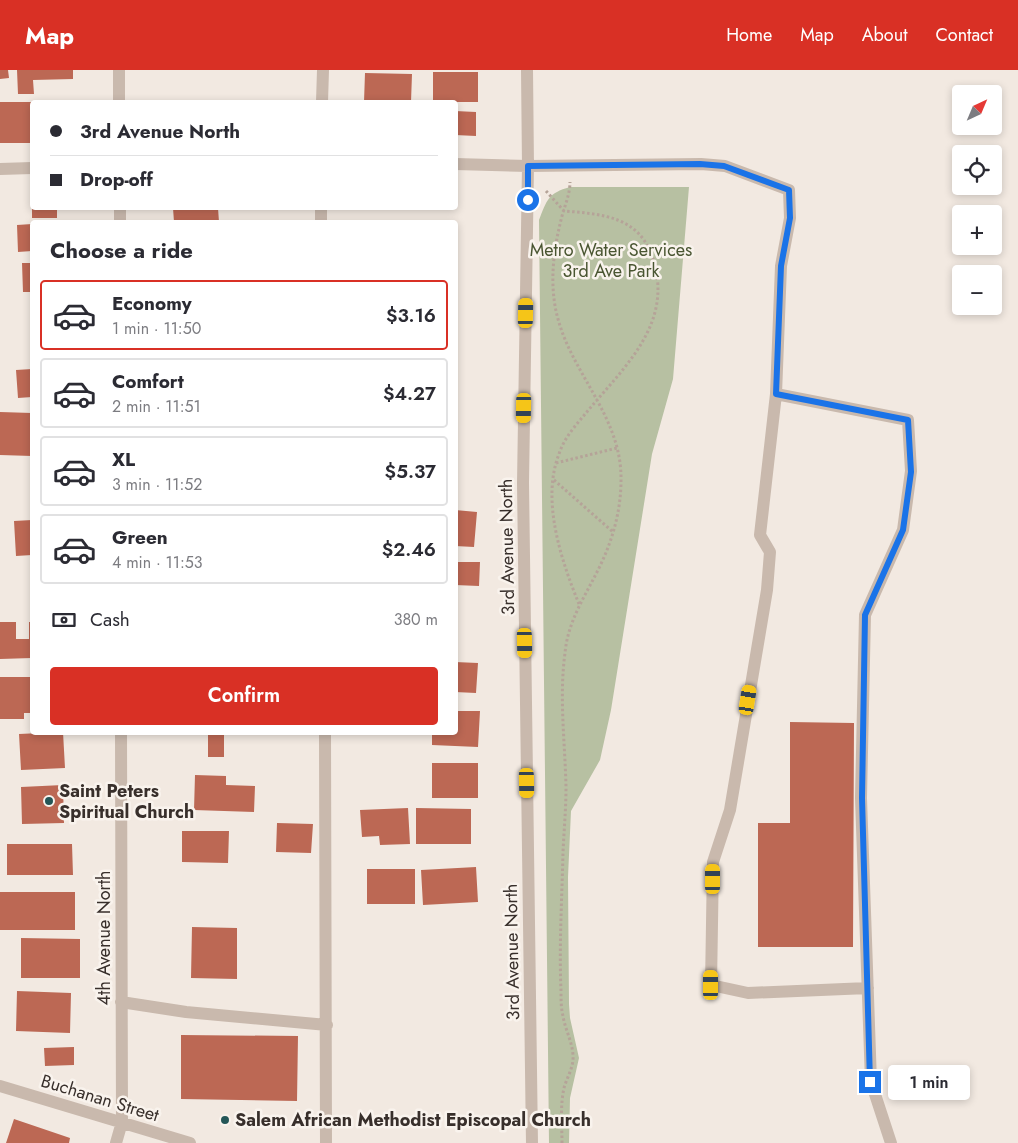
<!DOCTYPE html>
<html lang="en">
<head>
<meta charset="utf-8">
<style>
	body { margin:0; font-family:Jost,sans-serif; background:#f2f2f3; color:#2b2b33; height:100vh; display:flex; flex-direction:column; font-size:19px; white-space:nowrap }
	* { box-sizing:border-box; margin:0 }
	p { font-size:16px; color:#7c7c81 }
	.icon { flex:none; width:28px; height:28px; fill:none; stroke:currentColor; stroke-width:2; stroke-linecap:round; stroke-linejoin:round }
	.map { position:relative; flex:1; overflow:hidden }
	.details { position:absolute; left:30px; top:150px; width:428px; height:515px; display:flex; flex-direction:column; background:#fff; border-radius:5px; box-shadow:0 2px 8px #0003 }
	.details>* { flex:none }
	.top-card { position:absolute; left:30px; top:30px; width:428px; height:110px; border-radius:5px; box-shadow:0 2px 8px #0003; display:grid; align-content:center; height:110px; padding:0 20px; background:#fff }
	.needle { width:32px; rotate:44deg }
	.tools { position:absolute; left:952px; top:15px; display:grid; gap:10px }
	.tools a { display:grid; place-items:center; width:50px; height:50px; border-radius:5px; background:#fff; box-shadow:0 2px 8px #0003; font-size:25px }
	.end { position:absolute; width:22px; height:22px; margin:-11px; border:6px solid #1a73e8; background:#fff; box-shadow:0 0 0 2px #fff }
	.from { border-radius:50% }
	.bubble { position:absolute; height:35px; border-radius:5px; background:#fff; box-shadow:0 2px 8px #0003; font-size:16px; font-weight:600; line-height:35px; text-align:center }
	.car { position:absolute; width:15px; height:30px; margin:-15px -8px; border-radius:6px; box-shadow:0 0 4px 1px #0007; background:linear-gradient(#f5c518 24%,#345 0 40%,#f5c518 0 76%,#345 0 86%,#f5c518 0) }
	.top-card b { display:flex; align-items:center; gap:18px; height:48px; font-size:19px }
	.top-card b+b { border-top:1px solid #e1e1e2 }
	.top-card i { width:12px; height:12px; background:#2b2b33 }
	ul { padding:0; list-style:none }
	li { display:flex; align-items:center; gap:15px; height:70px; margin:0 10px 8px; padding:0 10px; border:2px solid #e1e1e2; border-radius:5px }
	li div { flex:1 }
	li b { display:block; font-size:19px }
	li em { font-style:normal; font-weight:600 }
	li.current { border-color:#d93025 }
	li>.icon { width:45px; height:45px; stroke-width:1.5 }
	h2 { padding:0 20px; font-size:22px; line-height:60px }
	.pay { display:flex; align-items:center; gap:12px; height:55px; padding:0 20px; font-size:19px }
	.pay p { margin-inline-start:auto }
	.cta { display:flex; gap:10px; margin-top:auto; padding:10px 20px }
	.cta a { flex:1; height:58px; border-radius:5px; background:#d93025; color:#fff; font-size:20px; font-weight:600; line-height:58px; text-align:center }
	header { display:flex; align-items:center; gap:30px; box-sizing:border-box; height:70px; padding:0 25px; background:#d93025; color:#fff }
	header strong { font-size:24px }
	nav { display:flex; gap:28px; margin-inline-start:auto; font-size:18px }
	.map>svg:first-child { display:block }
	.green { fill:#b7c0a2 }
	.building { fill:#bc6854 }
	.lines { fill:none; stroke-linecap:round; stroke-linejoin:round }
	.path { stroke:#b5a398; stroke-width:3; stroke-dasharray:2.5 2.5; stroke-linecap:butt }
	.minor { stroke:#c9b9ad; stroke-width:12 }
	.route { stroke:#1a73e8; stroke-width:6 }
	.poi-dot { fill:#245657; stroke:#f9f3ed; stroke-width:2 }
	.labels { text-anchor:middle; stroke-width:5; stroke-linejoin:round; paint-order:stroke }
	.park-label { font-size:18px; fill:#495531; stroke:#f9f3ed }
	.street-label { font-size:18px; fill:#382f2b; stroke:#f9f3ed }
	.poi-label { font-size:18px; font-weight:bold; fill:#382f2b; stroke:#f9f3ed; text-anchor:start }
</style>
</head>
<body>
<header>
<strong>Map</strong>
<nav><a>Home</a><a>Map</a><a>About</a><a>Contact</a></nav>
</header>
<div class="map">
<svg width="1018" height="1073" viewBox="0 0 1018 1073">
	<rect width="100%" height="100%" fill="#f2e9e1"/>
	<path class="green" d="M570,117H689L673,309L652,384L611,640L600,690L571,741L568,807L569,934L570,948L579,988L570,1028L569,1073H549L539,150C547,130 548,123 570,117Z"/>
	<path class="building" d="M0,0H8L9,8L0,9Z
		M17,0H73V9L33,10L34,24H18Z
		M433,2H478V32H433Z
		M365,3L412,4L411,32H364Z
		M0,32H32V73H0Z
		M455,41L476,42V66L455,65Z
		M32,138H57V148H32Z
		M173,138H218L219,152H174Z
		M32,154V181L18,182L17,155Z
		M22,193H32V222H23Z
		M32,299V327L18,328L16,300Z
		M0,342L32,343V386L0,385Z
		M455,440L477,442L474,477L455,476Z
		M32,450V485L16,486L14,451Z
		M455,492H480L479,516L455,515Z
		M0,552H16V569H29V552H32V588L0,589Z
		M455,592L478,593L476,623L455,622Z
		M0,607H32V643H24V649H0Z
		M455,641H480L478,677L432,675V662H455Z
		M790,652L854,653L853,877H758V753H790Z
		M63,662L65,698L21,700L19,664Z
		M208,664H224V687H208Z
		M432,693H478V728H432Z
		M195,705L226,706V715L255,716L254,742L194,740Z
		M63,715L64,753L22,754L21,717Z
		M408,738L410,774L380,775L379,766L362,767L360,740Z
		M416,738L471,739V774H416Z
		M277,753L313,754L311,783L276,782Z
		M182,761H229L228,793L182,792Z
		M7,774H72L73,805H7Z
		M476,797L478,832L423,835L421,800Z
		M367,799H415V834H367Z
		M0,822H75V860H0Z
		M192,857L237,858V909L191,908Z
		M21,868L80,869V908H21Z
		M17,921L71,923L70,963L16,961Z
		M181,965L298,966L297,1031L181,1029Z
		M74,977V995L45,996L44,978Z
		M14,1049L70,1068L69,1073H6Z"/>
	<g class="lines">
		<path class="path" d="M546,121L564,141C601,144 640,146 653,189C674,254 624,297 586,343C576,355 564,368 559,384C541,430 561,490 579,534
			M556,393L617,378
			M554,410L613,462
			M562,1073C562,1055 560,1036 564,1018C567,1007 574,997 573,985C572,971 565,959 563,946C561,938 561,930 561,921C559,875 562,828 563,782C564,760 566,739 566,717C565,672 559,627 565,583C568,550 586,525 600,496C613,469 621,440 621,410C622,348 573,305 558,249C549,217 553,182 561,150C564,137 570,125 570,112"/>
		<path class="minor" d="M119,0V32
			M527,0L528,96L523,413L532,1073
			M322,32L323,0
			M455,94L528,96L701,94L725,96L789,120L790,148L781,196L776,324L908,350L911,401L903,460L865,545L861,728L871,1012L891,1073
			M0,99L32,98
			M120,138V152
			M321,138V152
			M776,324L760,465L770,482L767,520L730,740L713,792L711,915L748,923L868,918
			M325,662L326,1073
			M121,932L186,942L327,955
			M0,1016L190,1073
			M116,1073L122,1052L121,662"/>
	</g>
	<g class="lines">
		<path class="route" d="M528,130V96L700,94L724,96L789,120L790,148L781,196L776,324L908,350L911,402L903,460L865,545L862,728L870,1012"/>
	</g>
	<g class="poi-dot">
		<circle cx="49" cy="731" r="5"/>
		<circle cx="225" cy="1050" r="5"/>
	</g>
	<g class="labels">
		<g class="park-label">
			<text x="611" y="186">Metro Water Services<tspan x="611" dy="21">3rd Ave Park</tspan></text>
		</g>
		<g class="street-label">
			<text transform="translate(507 477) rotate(-91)" y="6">3rd Avenue North</text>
			<text transform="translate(104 868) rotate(-90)" y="6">4th Avenue North</text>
			<text transform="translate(512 882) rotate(-91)" y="6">3rd Avenue North</text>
			<text transform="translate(100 1028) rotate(17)" y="6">Buchanan Street</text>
		</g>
		<g class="poi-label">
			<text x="59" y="727">Saint Peters<tspan x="59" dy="21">Spiritual Church</tspan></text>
			<text x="235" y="1056">Salem African Methodist Episcopal Church</text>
		</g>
	</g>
</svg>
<div class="tools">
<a><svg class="needle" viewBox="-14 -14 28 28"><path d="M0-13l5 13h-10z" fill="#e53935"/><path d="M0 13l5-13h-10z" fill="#7c7c81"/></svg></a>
<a><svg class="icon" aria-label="locate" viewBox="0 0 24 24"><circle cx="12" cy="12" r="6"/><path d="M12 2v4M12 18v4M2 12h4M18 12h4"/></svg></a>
<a>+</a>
<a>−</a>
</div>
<i class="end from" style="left:528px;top:130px"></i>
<i class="end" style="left:870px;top:1012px"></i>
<div class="bubble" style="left:888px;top:995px;width:82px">1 min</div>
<i class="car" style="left:526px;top:243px;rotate:1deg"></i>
<i class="car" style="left:524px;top:338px;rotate:181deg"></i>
<i class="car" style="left:525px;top:573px;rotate:179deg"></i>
<i class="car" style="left:748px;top:630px;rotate:9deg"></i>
<i class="car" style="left:527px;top:713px;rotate:179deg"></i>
<i class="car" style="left:713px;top:809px;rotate:0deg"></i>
<i class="car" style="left:711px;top:915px;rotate:0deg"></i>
<div class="top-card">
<b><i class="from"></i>3rd Avenue North</b>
<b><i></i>Drop-off</b>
</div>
<section class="details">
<h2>Choose a ride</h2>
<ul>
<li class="current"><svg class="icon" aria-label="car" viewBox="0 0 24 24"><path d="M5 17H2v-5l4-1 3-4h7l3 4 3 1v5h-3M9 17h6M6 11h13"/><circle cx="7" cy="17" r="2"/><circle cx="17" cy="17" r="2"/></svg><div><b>Economy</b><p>1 min · 11:50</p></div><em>$3.16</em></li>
<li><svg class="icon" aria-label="car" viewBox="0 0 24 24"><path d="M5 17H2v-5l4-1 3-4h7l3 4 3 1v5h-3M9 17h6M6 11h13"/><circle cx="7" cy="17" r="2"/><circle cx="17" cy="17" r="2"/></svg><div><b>Comfort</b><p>2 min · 11:51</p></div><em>$4.27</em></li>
<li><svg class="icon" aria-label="car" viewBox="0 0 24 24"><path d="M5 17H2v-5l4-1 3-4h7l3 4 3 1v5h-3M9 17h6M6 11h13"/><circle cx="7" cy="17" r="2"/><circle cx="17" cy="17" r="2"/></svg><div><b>XL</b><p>3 min · 11:52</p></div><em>$5.37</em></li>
<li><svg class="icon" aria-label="car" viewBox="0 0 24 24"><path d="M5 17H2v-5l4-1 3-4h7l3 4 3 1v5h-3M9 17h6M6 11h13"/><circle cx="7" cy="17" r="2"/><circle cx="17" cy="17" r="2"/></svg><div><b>Green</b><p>4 min · 11:53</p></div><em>$2.46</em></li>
</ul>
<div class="pay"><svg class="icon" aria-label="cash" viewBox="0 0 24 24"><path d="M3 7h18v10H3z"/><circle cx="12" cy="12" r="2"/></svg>Cash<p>380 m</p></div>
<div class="cta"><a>Confirm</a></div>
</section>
</div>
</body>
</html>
